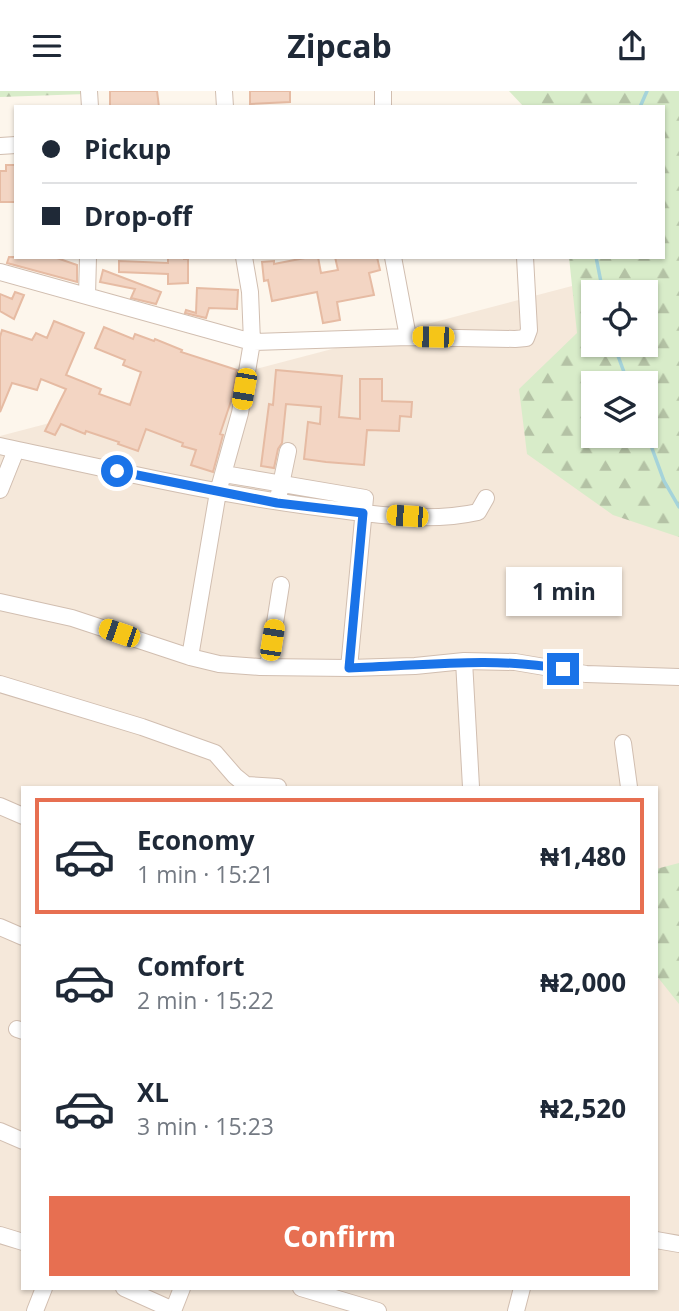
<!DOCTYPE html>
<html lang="en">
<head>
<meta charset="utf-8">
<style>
	body { margin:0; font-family:"Open Sans",sans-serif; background:#f6f6f7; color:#1f2937; height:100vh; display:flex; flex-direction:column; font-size:26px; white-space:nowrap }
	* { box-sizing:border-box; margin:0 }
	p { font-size:23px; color:#747a83 }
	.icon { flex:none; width:38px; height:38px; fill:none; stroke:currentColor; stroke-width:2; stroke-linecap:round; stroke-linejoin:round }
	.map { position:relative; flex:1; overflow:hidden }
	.side { position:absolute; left:21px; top:695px; width:637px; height:504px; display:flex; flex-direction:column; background:#fff; border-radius:0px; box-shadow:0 2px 5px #0004 }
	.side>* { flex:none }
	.banner { position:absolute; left:14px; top:14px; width:651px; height:154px; border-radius:0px; box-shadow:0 2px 5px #0004; display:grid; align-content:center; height:154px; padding:0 28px; background:#fff }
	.tools { position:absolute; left:581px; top:189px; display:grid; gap:14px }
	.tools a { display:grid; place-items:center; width:77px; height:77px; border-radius:0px; background:#fff; box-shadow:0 2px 5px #0004; font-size:35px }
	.end { position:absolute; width:32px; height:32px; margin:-16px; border:9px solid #1a73e8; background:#fff; box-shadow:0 0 0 4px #fff }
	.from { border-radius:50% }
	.bubble { position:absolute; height:49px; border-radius:0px; background:#fff; box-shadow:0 2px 5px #0004; font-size:23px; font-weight:700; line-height:49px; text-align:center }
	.car { position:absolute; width:21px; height:42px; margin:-21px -10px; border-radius:9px; box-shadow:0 0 5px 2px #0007; background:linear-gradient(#f5c518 24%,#345 0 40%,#f5c518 0 76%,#345 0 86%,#f5c518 0) }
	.banner b { display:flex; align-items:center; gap:24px; height:66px; font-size:26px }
	.banner b+b { border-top:2px solid #e0e1e3 }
	.banner i { width:18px; height:18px; background:#1f2937 }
	ul { padding:12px 0 0; list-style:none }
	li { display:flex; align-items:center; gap:21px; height:116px; margin:0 14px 10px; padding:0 14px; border:4px solid transparent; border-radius:0px }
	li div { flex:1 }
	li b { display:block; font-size:26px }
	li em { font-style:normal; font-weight:700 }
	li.selected { border-color:#e76f51 }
	li>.icon { width:63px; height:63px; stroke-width:1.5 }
	.primary-button { display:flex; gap:14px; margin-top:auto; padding:14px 28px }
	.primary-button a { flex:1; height:80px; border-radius:0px; background:#e76f51; color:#fff; font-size:28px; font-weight:700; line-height:80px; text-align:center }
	header { display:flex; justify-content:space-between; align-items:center; height:91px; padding:0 28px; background:#fff; font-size:32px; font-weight:700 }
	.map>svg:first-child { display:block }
	.residential { fill:#f5e8da; fill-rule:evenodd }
	.forest { fill:url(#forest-firs); fill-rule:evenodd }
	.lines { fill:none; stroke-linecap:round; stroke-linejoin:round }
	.stream { stroke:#a5d3da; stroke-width:3.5 }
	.building { fill:#f3d5c3; stroke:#e6bba3; stroke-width:2 }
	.minor-casing { stroke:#d1beb0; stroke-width:18 }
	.minor { stroke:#fff; stroke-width:16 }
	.route { stroke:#1a73e8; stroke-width:9 }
</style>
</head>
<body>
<header><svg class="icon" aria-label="menu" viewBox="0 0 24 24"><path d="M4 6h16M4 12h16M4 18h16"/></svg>Zipcab<svg class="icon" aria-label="share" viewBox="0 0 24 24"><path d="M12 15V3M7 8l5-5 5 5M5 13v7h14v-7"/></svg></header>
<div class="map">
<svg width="679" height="1220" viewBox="0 0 679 1220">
	<defs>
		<pattern id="forest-firs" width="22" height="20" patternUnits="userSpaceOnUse" patternTransform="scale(1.75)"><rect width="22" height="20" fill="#d8ecc9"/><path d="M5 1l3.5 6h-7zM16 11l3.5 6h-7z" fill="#b4c2a5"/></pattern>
	</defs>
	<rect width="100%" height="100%" fill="#fdf6ec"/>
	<path class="residential" d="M679,167V1220H0V345ZM593,201H646V254H593ZM593,292H646V345H593ZM23,696H656V1197H23Z"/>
	<path class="forest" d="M0,0H87L86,3L0,6Z
		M509,0H679V446L613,424L527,363L519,298L577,242L569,166H663V16H524ZM646,201V254H593V201ZM593,292H646V345H593Z
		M679,772V913L656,884V778Z"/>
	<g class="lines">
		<path class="stream" d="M640,16L647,0
			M596,166L603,201
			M614,254L628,292
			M646,341L664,390L679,416"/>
	</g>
	<path class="building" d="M110,0H157L159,16H110Z
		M250,0H290V11L250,13Z
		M6,74H16V111H0V80H6Z
		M9,166H54L77,174V191L7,172Z
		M168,166H184V168H188V192L168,193V183L119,181V170L168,172Z
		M310,166H318L321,182L338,179L335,166H377L380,179L369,182L374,204L337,211L340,229L323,232L317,201L272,210L268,189L264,190L262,171L274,170V173Z
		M103,179L161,201L156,213L131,207L135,198L100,191Z
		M197,197L238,199L237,218L209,217L206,227L185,222L186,219L196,222Z
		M15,201L24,204L14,228L0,220V203L12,208Z
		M54,230L84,242L66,284L101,298L99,303L130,314L141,281L123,274L125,269L95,257L104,236L133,248L135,243L154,250L155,248L182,259L181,261L237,279L231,310L220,343L223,344L213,381L191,374L196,359L182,355L183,352L146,338L138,360L118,353L119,351L86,340L85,343L61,333L55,344L45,340L66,298L41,288L37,299L12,292L0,321V246L2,239L32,249L36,242L47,247Z
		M276,279L342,285L339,326L360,328V288H382V310L412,311L411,326L400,325L399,340L367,339L364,374L326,371L304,368L308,331L320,333L321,316L286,313L282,352L278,358L274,377L261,375L269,313L273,314Z"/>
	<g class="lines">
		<defs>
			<path id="minor" d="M89,0L90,16
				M224,0L225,16
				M383,16V0
				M0,55L16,54
				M393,166L408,246
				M0,181L252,251L408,246L515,248L526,247L529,239L525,166
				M87,205L88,166
				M0,355C113,379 225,406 340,419C385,425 434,431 478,421L486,407
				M224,383L365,407L349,577
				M0,399L16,359
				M279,403L288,360
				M0,511L72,527L190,566L219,573L260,576L349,577L415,575L464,570L515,571L586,583L679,586
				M190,566L218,401L240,322L252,251L250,201L244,166
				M464,570L471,696
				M268,576L281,494
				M0,593L142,636L215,662L235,685L246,694L278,696
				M623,652L629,696
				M0,715L23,725
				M0,836L23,846
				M17,938L23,940
				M0,1040L23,1050
				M0,1144L23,1151
				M656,1149L679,1153
				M124,1197L173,1219
				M301,1197L378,1220
				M35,1220L44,1197
				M173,1220L182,1197
				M516,1220L522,1197"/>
		</defs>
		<use href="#minor" class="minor-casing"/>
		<use href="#minor" class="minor"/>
	</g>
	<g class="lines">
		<path class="route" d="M117,380L277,412L363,422L349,577C421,575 491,565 563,578"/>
	</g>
</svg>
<div class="tools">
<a><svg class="icon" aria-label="locate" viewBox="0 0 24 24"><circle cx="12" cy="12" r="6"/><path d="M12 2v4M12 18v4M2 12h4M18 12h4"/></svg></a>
<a><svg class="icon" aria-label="layers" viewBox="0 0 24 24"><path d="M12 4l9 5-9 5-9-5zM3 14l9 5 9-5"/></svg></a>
</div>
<i class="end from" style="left:117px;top:380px"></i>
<i class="end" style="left:563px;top:578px"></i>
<div class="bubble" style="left:506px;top:476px;width:116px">1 min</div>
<i class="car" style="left:433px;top:246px;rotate:271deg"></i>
<i class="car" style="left:244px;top:298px;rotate:190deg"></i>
<i class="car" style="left:407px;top:425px;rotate:274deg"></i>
<i class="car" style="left:119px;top:542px;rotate:289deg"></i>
<i class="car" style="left:272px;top:549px;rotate:9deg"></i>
<div class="banner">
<b><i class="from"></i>Pickup</b>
<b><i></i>Drop-off</b>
</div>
<section class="side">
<ul>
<li class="selected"><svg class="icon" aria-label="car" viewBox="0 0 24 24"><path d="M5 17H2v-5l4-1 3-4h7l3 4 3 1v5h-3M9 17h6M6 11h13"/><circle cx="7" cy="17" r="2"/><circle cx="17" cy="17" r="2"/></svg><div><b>Economy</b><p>1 min · 15:21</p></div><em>₦1,480</em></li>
<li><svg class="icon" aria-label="car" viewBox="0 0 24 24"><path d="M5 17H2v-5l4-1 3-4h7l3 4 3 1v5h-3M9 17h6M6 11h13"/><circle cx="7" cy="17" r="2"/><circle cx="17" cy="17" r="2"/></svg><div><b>Comfort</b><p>2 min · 15:22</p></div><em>₦2,000</em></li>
<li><svg class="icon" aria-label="car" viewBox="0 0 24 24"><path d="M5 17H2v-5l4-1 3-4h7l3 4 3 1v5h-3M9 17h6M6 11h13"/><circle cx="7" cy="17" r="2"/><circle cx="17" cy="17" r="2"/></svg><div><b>XL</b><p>3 min · 15:23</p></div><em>₦2,520</em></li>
</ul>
<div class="primary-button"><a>Confirm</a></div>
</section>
</div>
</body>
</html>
